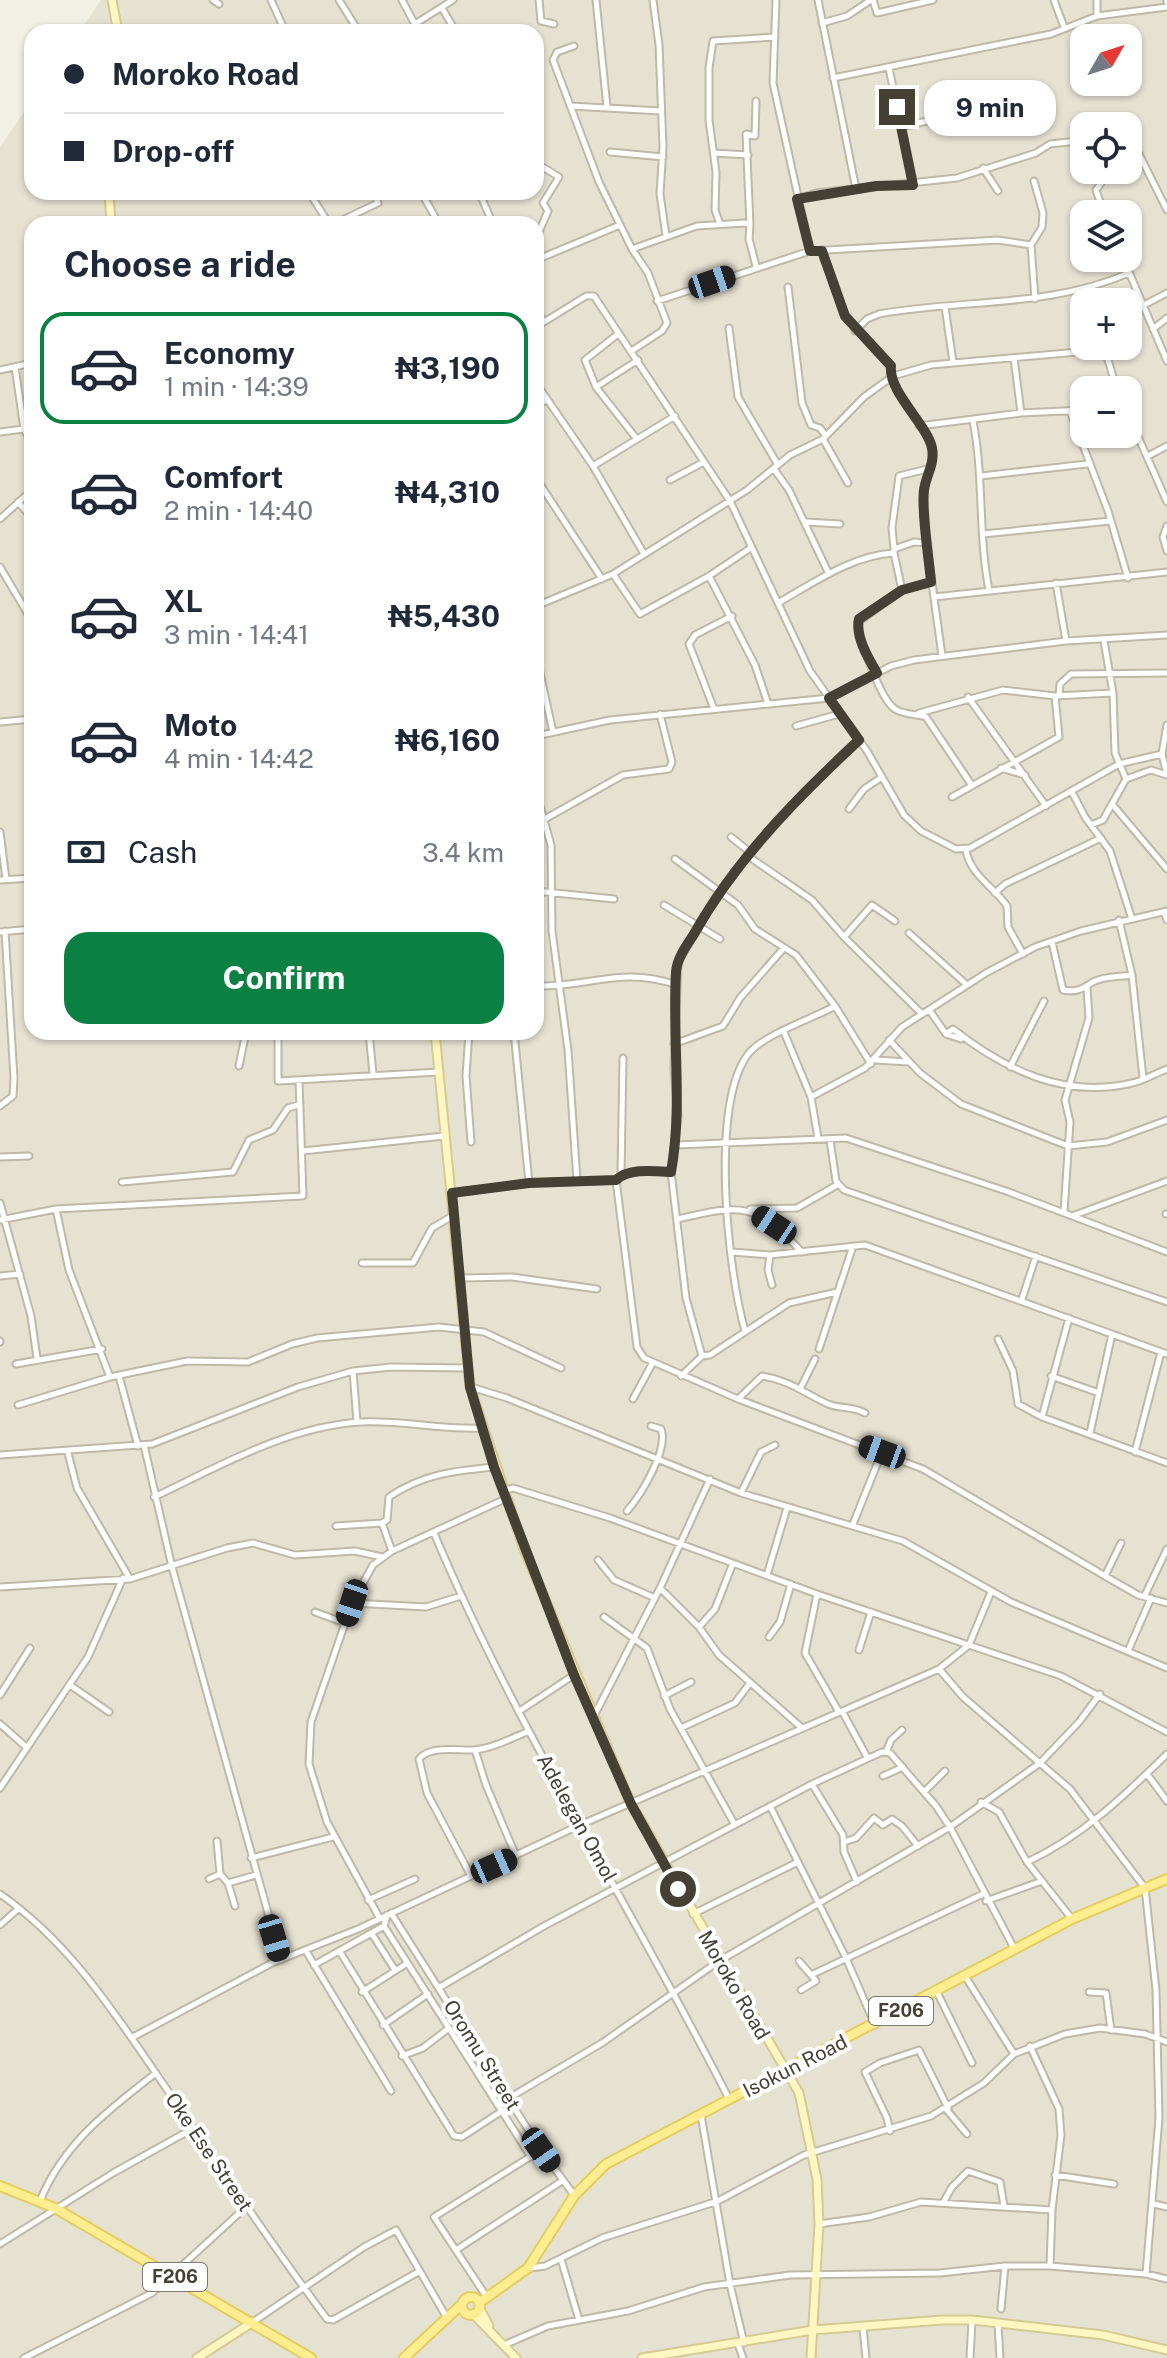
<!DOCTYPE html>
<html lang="en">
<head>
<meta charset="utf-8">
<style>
	body { margin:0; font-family:"Public Sans",sans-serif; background:#f6f6f7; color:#1f2937; height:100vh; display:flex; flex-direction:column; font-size:30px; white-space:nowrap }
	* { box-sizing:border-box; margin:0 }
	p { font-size:26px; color:#747a83 }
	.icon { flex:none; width:44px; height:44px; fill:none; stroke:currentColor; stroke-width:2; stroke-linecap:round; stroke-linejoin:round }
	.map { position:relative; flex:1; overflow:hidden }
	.details { position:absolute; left:24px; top:216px; width:520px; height:824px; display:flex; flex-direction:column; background:#fff; border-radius:24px; box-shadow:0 2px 6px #0004 }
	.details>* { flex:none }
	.guide { position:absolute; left:24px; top:24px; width:520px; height:176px; border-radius:24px; box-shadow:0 2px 6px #0004; display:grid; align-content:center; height:176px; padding:0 40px; background:#fff }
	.needle { width:52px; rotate:51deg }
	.fabs { position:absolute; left:1070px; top:24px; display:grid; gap:16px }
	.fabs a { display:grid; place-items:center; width:72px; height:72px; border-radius:16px; background:#fff; box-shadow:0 2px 6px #0004; font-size:40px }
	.end { position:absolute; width:36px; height:36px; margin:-18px; border:10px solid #454034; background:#fff; box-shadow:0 0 0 4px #fff }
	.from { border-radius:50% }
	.bubble { position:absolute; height:56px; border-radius:24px; background:#fff; box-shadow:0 2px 6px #0004; font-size:26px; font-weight:700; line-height:56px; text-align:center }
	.car { position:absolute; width:24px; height:48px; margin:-24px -12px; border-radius:10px; box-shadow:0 0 6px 2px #0007; background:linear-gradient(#222 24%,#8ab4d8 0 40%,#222 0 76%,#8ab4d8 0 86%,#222 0) }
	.guide b { display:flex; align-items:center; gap:28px; height:76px; font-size:30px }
	.guide b+b { border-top:2px solid #e0e1e3 }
	.guide i { width:20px; height:20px; background:#1f2937 }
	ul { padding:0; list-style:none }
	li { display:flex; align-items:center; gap:24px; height:112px; margin:0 16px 12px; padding:0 24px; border:4px solid transparent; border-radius:24px }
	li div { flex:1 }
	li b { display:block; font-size:30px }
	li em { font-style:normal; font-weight:700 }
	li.on { border-color:#0b8043 }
	li>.icon { width:72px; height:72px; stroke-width:1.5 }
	h2 { padding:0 40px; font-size:36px; line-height:96px }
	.pay { display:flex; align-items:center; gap:20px; height:88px; padding:0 40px; font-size:30px }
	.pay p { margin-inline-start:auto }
	.cta { display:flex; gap:16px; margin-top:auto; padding:16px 40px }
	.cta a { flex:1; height:92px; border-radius:24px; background:#0b8043; color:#fff; font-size:32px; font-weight:700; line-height:92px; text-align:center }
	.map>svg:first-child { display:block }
	.residential { fill:#e6e2d2; fill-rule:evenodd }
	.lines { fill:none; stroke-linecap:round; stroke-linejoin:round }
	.street-casing { stroke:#beb9a7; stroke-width:9 }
	.secondary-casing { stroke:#d4ca93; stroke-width:11 }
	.primary-casing { stroke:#e5cd5f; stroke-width:12 }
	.street { stroke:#fff; stroke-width:5 }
	.secondary { stroke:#fff7c2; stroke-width:7 }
	.primary { stroke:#ffed91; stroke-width:8 }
	.route { stroke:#454034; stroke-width:10 }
	.labels { text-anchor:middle; stroke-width:8; stroke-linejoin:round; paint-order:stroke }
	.shield { fill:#fff; stroke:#7d7971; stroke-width:2 }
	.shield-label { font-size:18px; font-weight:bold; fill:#454034 }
	.street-label { font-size:20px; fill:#454034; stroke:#fff }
</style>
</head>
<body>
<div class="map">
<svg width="1167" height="2358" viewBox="0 0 1167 2358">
	<rect width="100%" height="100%" fill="#f2f0e4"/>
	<path class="residential" d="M101,0H1167V2358H0V147L32,100V192H536V32H79ZM1084,38H1128V82H1084ZM1084,126H1128V170H1084ZM1084,214H1128V258H1084ZM32,224H536V1032H32ZM1084,302H1128V346H1084ZM1084,390H1128V434H1084Z"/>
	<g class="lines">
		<defs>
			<path id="street" d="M213,0L219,4
				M271,0L285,31
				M339,0L359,32
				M402,0L419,32
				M539,0L541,21L554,24
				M596,0L607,107
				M653,0L659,45L663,147L660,194L666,236
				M776,0L773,83L810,251
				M818,0L856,189
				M873,0L877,13L933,0
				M1054,0L1064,27
				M1097,0V16
				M1167,0V2
				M442,8L456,32
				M822,23L847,16L871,0
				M415,24L453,0
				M574,46L557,52L553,60L599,182L632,249L648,273L667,323L662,331L633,350
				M889,68L913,185
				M833,78L1051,34L1097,16L1167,7
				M570,106L661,111
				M902,127L994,105
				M1132,140L1167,210
				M610,152L663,157
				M714,153L748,155
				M536,163L559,177L543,203L548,211L536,239
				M983,168L998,191
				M1034,181L1043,213L1042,227L1031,245L1035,299
				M309,192L329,224
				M421,192L439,224
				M479,192L493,224
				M797,199L816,193L957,178L1036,153L1050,144L1078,141
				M1104,214L1096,190L1104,179
				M334,224L378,203L374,192
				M720,224L715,210L716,172L709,120V68L713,41L775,37
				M750,225L746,134L755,136L756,101
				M632,249L697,226L745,223L750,225L749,239L756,266
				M822,251L845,316L891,366C888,392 927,424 932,448C935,466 923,479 924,496C926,549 935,603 942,656
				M1123,258L1167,361
				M536,260L620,225
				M788,287L802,403L811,425L820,428L826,436
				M657,301L810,251L998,240L1031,245
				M1144,305L1167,293
				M945,307L953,362
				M536,309L544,322
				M536,327L586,296H594L730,501L810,671L867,751L904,815L921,831L956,849L970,848L1119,764L1162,754
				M729,328L738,397L778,465
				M1153,329L1167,318
				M855,331L867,319L879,314C963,299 1049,308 1129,273
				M618,334L585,360L596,387L636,438
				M1014,358L1021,413
				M15,367L24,429L32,444
				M0,370L32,363
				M536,383L593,466L644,554
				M596,387L638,360
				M536,406L546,400
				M1070,411L1108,511L1128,578
				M1128,414L1167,502
				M973,421C984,477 978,534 989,590
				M919,426L1021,413L1084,410
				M0,432L24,429
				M823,439L848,483
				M1148,456L1167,446
				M593,466L675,416
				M774,469L789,490L829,574
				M981,476L1087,464
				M536,478L602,579
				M670,480L704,462
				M18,502L32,518
				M0,519L32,490
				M806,522L840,524
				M1167,526L1163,537L1167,551
				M983,534L1110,521
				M894,549L892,528L899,476L931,468
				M894,553L902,590L858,622C859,638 881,701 895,709C904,715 916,714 926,717L971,784
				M0,567L32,621
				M613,574L640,614L709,576L749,549
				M709,576L755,665L768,704
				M1056,583L1066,641
				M902,590L931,582
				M934,597L1167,572
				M778,603C813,583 853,555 894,553V549L914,542L928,543
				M536,606L613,574L747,490L790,455L823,439L864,397L893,376L931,365L1101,350L1106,353L1117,390
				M1104,641L1113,693L1115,753L1126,779
				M536,655L553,732
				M1059,696L1060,684L1071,674L1167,673
				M968,697L1046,806
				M714,709L689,644L695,635L732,616
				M919,713L1003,690L1055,696L1113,693
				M0,722L32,719
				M796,726L839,714
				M536,736L610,720L829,698L891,666L914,660L1066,641L1167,635
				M1001,768L1025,775
				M1167,775L1162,754L1167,725
				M536,792L551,845L552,931L568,1050L577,1181
				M1072,792L1085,817L1110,851L1131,916
				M952,797L1059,737L1055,696
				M1112,804L1167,869
				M849,809L864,789L882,777
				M536,824L623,775L669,769L672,762L660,714
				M1091,825L1103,820L1126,779L1151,770L1167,775
				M0,832L6,879
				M731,837L751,853
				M966,850C970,875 994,887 1007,906L1008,927L1023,954
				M748,856L812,900L844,937L921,1013
				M675,859L738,905L755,929L796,955L835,1006L871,1064
				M0,880L32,878
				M536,891L614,899
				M995,893L1005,884L1101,838
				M664,905L720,939
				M1164,912L1167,920
				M1119,920L1132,975L1143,1078
				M0,932L32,929
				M909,933L967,985
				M844,937L872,905L895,921
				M1052,942L1063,990C1077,993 1083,988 1093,982C1103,976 1120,977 1132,975
				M536,986C591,987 621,966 677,985
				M930,1011L946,1034L961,1039
				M278,1032V1081L439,1072
				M369,1032L373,1074
				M469,1032L466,1076L471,1142
				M514,1032L529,1183
				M784,1032L811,1097L818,1138
				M946,1034L953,1029C1005,1070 1065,1099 1132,1083C1143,1081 1156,1073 1167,1069
				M889,1040L920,1073L961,1104L1068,1146L1107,1142L1167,1120
				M674,1044L723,1026L740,998L783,949
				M875,1060L909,1062
				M239,1066L246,1032
				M1010,1067L1044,1001
				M811,1097L865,1068L902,1027L986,973L1035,947L1081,931L1167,911
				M0,1106L13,1096L14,1078L5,931
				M830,1140L836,1181L844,1190L1167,1302
				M676,1145L846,1138L1006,1191L1167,1252
				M303,1151L444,1136
				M0,1157L29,1156
				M621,1175L623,1058
				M616,1180L637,1347L644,1358L738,1399L923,1469L1105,1576L1138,1595L1167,1603
				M122,1182L233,1172L249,1140L273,1130L288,1108L298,1105
				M452,1193L529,1183L616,1180C629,1167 654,1171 671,1172
				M0,1203L31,1316L37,1358
				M56,1209L69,1270L110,1377
				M750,1209L797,1208L837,1185
				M1064,1212L1070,1122L1065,1100L1089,1018L1087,988
				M1166,1214H1167
				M1072,1216L1167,1181
				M678,1219C742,1204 754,1202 802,1252
				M0,1220L56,1209L303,1196L299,1081
				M732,1252L770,1255L865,1245L1167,1354
				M770,1255L768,1270L772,1285
				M362,1263H413L432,1228L454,1215
				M0,1276L20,1274
				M462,1278L512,1277L597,1289
				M1022,1299L1036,1256
				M745,1331C728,1272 709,1103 749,1053C765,1034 812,1019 835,1006
				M998,1339L1013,1371L1018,1404L1042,1417L1167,1463
				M0,1341V1342
				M819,1349L853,1246
				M702,1356L686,1298L671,1172L678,1116L674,1068L678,962L719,892L748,856L804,792L859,740
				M16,1364L102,1349
				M353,1371L357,1422
				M119,1376L138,1446
				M681,1376L702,1356L710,1355L789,1303L837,1292
				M1051,1376L1099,1393
				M471,1387L507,1398L741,1493L903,1541L1011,1602L1167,1668
				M801,1387L815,1359
				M633,1399L652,1364
				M738,1399L762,1376C789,1380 804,1393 828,1404C840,1409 853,1406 865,1413
				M18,1405L110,1377L187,1361L248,1362L292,1344L317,1338L439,1327L484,1332L561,1368
				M1042,1417L1069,1318
				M1090,1433L1112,1334
				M144,1445L172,1567L281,1960
				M1135,1452L1161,1352
				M68,1453L77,1488L130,1579
				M0,1455L152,1444L298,1387L353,1371L391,1367L468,1368
				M503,1491L513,1488L610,1518L817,1594L1061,1676L1167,1732
				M741,1493L761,1452L775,1445
				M154,1497C218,1467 288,1426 361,1422C402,1420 442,1430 483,1428
				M627,1511C641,1495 669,1449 661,1429L651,1426
				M382,1523L387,1520L389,1497C423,1474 454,1471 494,1467
				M853,1524L882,1452
				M336,1526L382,1523L392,1551
				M434,1533C516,1729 633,1909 729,2099
				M598,1560L614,1580L655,1598
				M767,1575L787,1508
				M1105,1576L1121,1543
				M0,1587L130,1579L227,1548L253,1543L295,1555L355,1551L382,1557
				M660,1588L699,1627L719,1655L802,1728
				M817,1594L805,1653L839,1712
				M1145,1595L1167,1549
				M352,1603L426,1607L461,1596
				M315,1612L345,1623
				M604,1617L647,1648L670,1709L735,1825
				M699,1627L715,1609L733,1563
				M769,1637L780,1622L791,1584
				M859,1650L871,1612
				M1128,1651L1151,1598
				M939,1669L963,1697L1070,1789L1145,1888L1156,1990L1159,2118L1146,2274
				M70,1685L109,1712
				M0,1695L30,1648
				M664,1696L691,1682
				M521,1710L574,1675
				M842,1711L867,1757
				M594,1716L660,1588L710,1479
				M0,1724L25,1746
				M681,1728L735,1703L750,1683
				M475,1750L486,1785L516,1856
				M886,1752L891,1740L902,1730
				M1147,1774L1167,1801
				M883,1776L903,1767
				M812,1784L843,1835L844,1852L857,1882
				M0,1788L88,1657L123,1578
				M924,1792L945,1771
				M981,1802L999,1812L1027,1862L1072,1919
				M770,1806L846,1958L875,2025
				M844,1842L856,1838L874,1818L883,1825L892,1819L902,1826L918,1846
				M251,1858L333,1837
				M1027,1862C1083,1836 1123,1797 1167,1754
				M220,1874L228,1883L256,1875
				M471,1876L427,1793L419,1759C430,1745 458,1751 474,1750C493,1748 512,1738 529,1731
				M209,1879L220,1874L217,1841
				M228,1883L235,1906
				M0,1894C72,1944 117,2017 166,2088C219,2166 271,2244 327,2319L333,2320L420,2271
				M368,1900L415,1879
				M986,1901L1042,1881
				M391,1913L541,2150L574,2195
				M693,1914L796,1863
				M379,1917L327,1822L309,1764L311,1722L352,1603L373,1565L392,1551L505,1499
				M0,1925L18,1909
				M384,1926L531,2157
				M372,1934L395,1970
				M306,1951L391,2091
				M340,1952L454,2136L462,2137L502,2111
				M799,1961L811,1975L983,1894
				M314,1965L384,1926L387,1915
				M965,1976L1014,2054
				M440,1987L544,1926L812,1784L882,1752L890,1753L936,1806L950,1827L1015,1950
				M801,1990L816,1981L811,1975
				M362,1992L406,1964
				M937,1992L972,2063
				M1089,1992L1106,1993L1111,2030
				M383,2025L428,1994
				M133,2037L272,1963L358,1929L580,1825L939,1669L969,1645L991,1592
				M1030,2046L1059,2109L1061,2135L1052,2210L1050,2266
				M402,2056L423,2048L449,2028
				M509,2098L602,2043L719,1961L950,1827L1040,1763L1079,1722L1100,1694
				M946,2109L967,2134
				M701,2115L730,2284L744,2343
				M890,2131L887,2118L865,2072L880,2063L919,2050L948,2108
				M1055,2175L1114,2184
				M40,2201C63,2144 108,2110 156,2073
				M943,2203L952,2187L968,2171L1000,2182L1004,2206
				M1154,2204L1167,2207
				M819,2224L869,2217L921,2202L1052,2210
				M0,2244L113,2173L194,2128
				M456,2250L562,2181
				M561,2259L579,2320
				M530,2268L545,2266L602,2238L718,2201L804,2155L931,2116L984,2083L1014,2054L1065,2034L1100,2028L1145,2034L1167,2042
				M486,2296L434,2217L541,2150
				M1001,2309L1005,2266
				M253,2322L364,2247L396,2230L447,2318
				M998,2324L1000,2358
				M863,2327L866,2358
				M738,2344L743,2358
				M504,2345L548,2326L628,2311L704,2287L790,2275L940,2273L1005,2266H1050L1146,2274L1167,2279
				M24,2358L152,2293L246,2207
				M970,2358L972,2320"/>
			<path id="secondary" d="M112,0L118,32
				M109,192L111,224
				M435,1032L470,1387L524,1549L631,1804L799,2093L817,2179L819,2224L811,2358
				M479,2307L489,2326
				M473,2314L516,2358
				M197,2358L253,2322
				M642,2358L813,2330L942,2320H972L1103,2335L1167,2350"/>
			<path id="primary" d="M0,2186L55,2208L311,2358
				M462 2306a9 9 0 1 1 18 0a9 9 0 1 1-18 0Z
				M479,2303L528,2268L574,2196L606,2164L1072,1919L1167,1879
				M404,2358L462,2304"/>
		</defs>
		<use href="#street" class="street-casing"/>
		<use href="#secondary" class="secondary-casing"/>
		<use href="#primary" class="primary-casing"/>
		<use href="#street" class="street"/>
		<use href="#secondary" class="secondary"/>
		<use href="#primary" class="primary"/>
	</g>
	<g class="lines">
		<path class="route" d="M678,1889L631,1804L574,1675L494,1467L470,1387L452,1193L529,1183L616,1180C629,1168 654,1171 671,1172C683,1106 672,1038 676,972C677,958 687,945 694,934C736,859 797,798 859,740L829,698L877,673C868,658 855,636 859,619L902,590L931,582C929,558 921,512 924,490C926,475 935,464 932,448C927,424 888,392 891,366L845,316L822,251H810L797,199L876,186L913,185L897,107"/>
	</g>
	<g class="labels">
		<g class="shield">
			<rect x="869" y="1997" width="64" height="28" rx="6"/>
			<rect x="143" y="2263" width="64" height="28" rx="6"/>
		</g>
		<g class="shield-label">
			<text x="901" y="2017">F206</text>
			<text x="175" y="2283">F206</text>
		</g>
		<g class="street-label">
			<text transform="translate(577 1818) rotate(61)" y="7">Adelegan Omol</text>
			<text transform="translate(734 1985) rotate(60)" y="7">Moroko Road</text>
			<text transform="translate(482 2055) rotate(58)" y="7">Oromu Street</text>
			<text transform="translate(795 2066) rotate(-27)" y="7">Isokun Road</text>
			<text transform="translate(209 2152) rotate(56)" y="7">Oke Ese Street</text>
		</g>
	</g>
</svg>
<div class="fabs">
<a><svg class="needle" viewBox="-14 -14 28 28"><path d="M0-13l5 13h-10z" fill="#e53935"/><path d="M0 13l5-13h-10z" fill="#747a83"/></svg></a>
<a><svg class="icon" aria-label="locate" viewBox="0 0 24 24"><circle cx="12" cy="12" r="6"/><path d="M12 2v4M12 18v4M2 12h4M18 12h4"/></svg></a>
<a><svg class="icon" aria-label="layers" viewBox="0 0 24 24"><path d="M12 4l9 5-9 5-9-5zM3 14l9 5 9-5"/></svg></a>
<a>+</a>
<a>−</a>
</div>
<i class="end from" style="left:678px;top:1889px"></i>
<i class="end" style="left:897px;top:107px"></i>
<div class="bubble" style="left:924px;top:80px;width:132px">9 min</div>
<i class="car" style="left:712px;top:282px;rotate:71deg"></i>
<i class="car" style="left:774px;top:1225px;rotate:303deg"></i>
<i class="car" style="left:882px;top:1452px;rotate:290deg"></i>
<i class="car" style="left:352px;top:1603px;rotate:198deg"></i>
<i class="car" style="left:494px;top:1866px;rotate:66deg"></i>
<i class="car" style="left:274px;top:1938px;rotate:163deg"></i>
<i class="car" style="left:541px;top:2150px;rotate:145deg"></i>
<div class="guide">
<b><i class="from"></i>Moroko Road</b>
<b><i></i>Drop-off</b>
</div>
<section class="details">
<h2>Choose a ride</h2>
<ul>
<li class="on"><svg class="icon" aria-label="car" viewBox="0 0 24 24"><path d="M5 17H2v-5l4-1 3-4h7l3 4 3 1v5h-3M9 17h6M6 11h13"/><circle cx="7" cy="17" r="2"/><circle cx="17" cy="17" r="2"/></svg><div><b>Economy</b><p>1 min · 14:39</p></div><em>₦3,190</em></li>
<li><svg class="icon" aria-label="car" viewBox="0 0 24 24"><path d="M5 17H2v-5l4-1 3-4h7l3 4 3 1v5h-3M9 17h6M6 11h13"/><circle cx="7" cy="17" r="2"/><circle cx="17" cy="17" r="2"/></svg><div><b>Comfort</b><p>2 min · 14:40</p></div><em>₦4,310</em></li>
<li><svg class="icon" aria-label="car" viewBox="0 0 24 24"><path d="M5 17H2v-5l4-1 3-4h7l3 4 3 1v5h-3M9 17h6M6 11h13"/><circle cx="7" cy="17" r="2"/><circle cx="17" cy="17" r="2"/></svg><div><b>XL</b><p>3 min · 14:41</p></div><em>₦5,430</em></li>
<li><svg class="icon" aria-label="car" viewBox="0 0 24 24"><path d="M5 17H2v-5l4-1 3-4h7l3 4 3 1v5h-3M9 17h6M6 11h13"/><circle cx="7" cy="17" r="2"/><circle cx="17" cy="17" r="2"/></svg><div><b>Moto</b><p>4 min · 14:42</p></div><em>₦6,160</em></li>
</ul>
<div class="pay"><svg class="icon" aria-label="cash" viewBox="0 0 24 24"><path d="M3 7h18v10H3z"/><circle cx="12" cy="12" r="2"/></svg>Cash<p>3.4 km</p></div>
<div class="cta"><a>Confirm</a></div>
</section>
</div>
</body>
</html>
